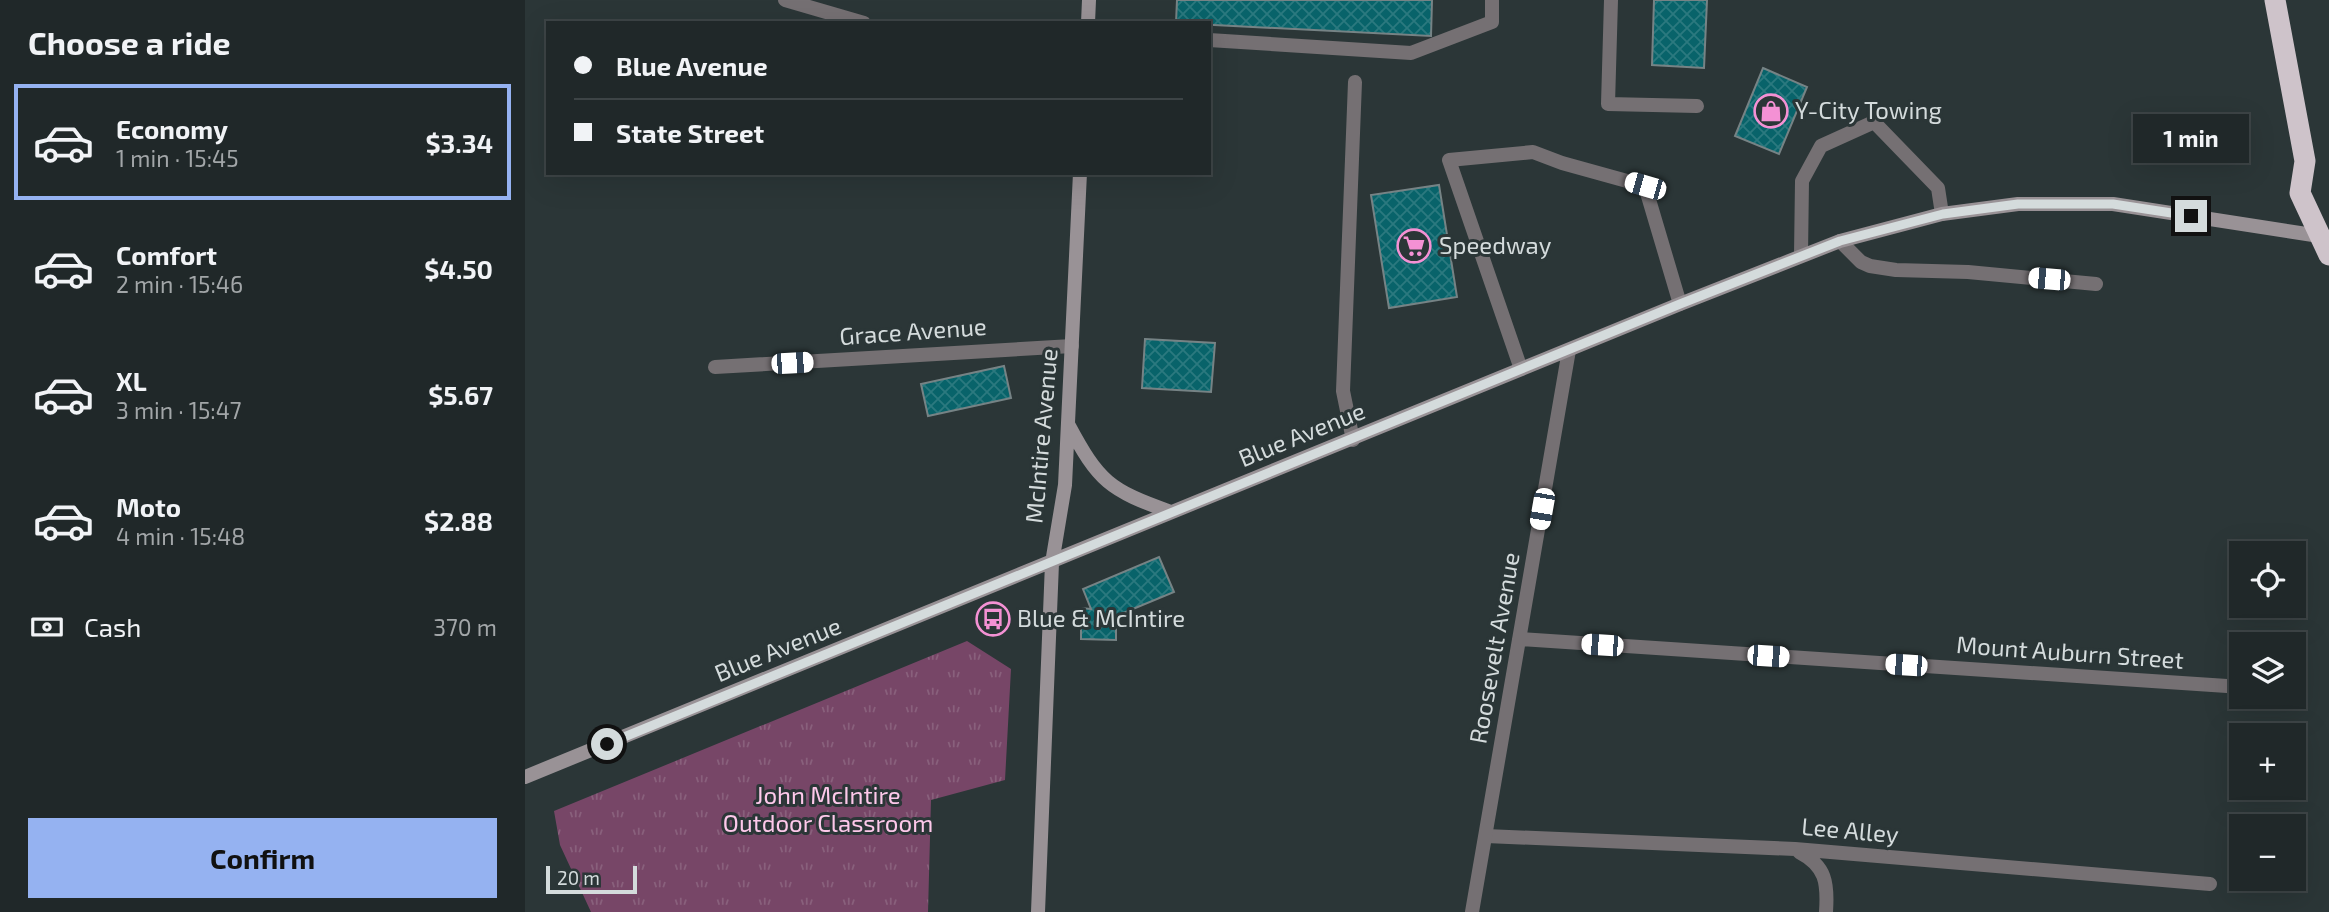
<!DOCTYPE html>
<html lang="en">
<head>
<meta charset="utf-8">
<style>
	body { margin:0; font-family:"Exo 2",sans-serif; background:#283031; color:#f1f3f6; height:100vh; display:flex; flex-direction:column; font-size:26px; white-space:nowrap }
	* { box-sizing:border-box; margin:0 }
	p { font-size:23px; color:#a2a6a8 }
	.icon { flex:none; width:38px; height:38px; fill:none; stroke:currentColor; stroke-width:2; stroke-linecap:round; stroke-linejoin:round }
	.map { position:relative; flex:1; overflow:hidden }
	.drawer { display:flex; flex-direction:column; background:#202829; width:525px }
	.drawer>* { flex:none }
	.banner { position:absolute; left:21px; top:21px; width:665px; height:154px; border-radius:0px; box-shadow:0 7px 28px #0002,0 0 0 2px #3d4446; display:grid; align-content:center; height:154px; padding:0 28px; background:#202829 }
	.controls { position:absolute; left:1704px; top:541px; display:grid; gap:14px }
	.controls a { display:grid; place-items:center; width:77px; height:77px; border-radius:0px; background:#202829; box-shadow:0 7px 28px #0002,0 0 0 2px #3d4446; font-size:35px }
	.scale { position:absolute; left:21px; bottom:18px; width:91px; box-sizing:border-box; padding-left:7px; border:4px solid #d4dbdc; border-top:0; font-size:19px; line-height:24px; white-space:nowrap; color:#d4dbdc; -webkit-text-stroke:5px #2b3637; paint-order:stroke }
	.end { position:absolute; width:32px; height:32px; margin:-16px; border:9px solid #d4dbdc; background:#111; box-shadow:0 0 0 4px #111 }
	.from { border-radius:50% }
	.bubble { position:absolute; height:49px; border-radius:0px; background:#202829; box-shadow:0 7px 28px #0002,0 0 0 2px #3d4446; font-size:23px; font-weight:700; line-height:49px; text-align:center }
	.car { position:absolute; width:21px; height:42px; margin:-21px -10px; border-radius:9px; box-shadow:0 0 5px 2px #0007; background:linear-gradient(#fff 24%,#345 0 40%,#fff 0 76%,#345 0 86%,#fff 0) }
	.banner b { display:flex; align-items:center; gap:24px; height:66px; font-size:26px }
	.banner b+b { border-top:2px solid #3d4446 }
	.banner i { width:18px; height:18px; background:#f1f3f6 }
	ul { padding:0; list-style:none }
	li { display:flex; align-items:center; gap:21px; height:116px; margin:0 14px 10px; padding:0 14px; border:4px solid transparent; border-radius:0px }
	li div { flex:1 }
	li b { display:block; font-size:26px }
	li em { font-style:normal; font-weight:700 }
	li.current { border-color:#95b2f1 }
	li>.icon { width:63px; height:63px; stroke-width:1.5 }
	h2 { padding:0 28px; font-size:32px; line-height:84px }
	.pay { display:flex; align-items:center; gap:18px; height:77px; padding:0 28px; font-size:26px }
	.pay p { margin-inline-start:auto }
	.primary-button { display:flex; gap:14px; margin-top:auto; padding:14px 28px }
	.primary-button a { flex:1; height:80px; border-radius:0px; background:#95b2f1; color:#111; font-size:28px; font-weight:700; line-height:80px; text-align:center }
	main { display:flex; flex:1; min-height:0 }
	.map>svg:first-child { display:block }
	.park { fill:url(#park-tufts) }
	.building { fill:url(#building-cross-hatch); stroke:#768385; stroke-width:2 }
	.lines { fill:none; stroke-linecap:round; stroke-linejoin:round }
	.lane { stroke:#757073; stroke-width:14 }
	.street { stroke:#757073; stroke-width:14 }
	.secondary { stroke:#999296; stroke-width:14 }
	.highway { stroke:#cec3ca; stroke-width:21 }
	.route { stroke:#d4dbdc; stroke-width:9 }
	.labels { text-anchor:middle; stroke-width:6; stroke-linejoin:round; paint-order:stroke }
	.poi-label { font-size:24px; fill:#d4dbdc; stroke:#2b3637; text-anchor:start }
	.street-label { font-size:24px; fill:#d4dbdc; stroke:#2b3637 }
	.park-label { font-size:24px; fill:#fdc8ea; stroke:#2b3637 }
</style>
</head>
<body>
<main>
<section class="drawer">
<h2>Choose a ride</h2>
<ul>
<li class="current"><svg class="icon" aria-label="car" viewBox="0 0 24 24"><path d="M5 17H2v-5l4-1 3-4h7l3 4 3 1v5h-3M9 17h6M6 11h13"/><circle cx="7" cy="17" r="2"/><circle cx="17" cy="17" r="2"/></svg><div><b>Economy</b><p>1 min · 15:45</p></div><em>$3.34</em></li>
<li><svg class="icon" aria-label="car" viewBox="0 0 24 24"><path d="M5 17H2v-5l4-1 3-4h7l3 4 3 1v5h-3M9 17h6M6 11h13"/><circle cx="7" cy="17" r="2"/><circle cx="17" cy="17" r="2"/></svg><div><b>Comfort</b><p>2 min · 15:46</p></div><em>$4.50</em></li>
<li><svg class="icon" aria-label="car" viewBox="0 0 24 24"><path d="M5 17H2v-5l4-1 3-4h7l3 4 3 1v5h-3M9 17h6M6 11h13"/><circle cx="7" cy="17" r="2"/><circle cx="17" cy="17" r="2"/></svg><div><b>XL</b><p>3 min · 15:47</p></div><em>$5.67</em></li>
<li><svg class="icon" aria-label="car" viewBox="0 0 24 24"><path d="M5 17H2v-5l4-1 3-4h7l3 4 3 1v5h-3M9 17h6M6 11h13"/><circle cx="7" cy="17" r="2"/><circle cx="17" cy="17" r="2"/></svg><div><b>Moto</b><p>4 min · 15:48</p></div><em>$2.88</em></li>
</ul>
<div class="pay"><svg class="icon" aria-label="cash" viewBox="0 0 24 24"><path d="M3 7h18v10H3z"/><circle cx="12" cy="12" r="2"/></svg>Cash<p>370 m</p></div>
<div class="primary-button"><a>Confirm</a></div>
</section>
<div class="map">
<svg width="1804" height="912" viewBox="0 0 1804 912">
	<defs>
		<pattern id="park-tufts" width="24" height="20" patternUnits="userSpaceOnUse" patternTransform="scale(1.75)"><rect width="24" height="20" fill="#774667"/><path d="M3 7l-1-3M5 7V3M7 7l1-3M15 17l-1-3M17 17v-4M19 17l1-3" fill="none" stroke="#89607c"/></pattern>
		<pattern id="building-cross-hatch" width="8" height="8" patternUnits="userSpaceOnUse" patternTransform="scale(1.75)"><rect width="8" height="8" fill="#08636a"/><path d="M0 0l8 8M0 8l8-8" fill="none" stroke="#2b797f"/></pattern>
	</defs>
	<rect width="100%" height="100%" fill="#2b3637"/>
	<path class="park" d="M442,641L486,669L480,780L406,800L403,912H66L35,845L29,811Z"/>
	<path class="building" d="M652,0H907L906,36L651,23Z
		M1129,0H1182L1179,68L1127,65Z
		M1238,68L1282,87L1254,154L1210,136Z
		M914,185L932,297L864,308L846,195Z
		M620,339L690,343L686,392L617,388Z
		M479,366L486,398L403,416L396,384Z
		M634,557L649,592L591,616V640L556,639V608L566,609L558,589Z"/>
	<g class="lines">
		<path class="lane" d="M1086,0L1083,104L1172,106
			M684,40L886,53L967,22V0
			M1315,241L1336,262L1345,266L1371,270L1443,272L1571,284
			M1276,255L1277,181L1296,146L1349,122L1413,188L1417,214
			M996,369L924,160L1008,152L1037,163L1120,186L1155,304
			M828,440L818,391L830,82
			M961,836L1270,849L1685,884
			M1274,852C1301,866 1303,883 1301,912"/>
		<path class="street" d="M260,0L339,23
			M190,367L547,346
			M994,639L1717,687
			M947,912L1044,350"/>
		<path class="secondary" d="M563,23L564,0
			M543,424C574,482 584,490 646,512
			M0,777L1155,304L1315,241L1417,214L1493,204H1588L1801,237
			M513,912L527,563L540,485L555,173"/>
		<path class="highway" d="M1750,0L1780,161L1775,193L1804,255"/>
	</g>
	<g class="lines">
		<path class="route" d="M82,744L1155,304L1315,241L1418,214L1493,204H1588L1666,216"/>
	</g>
	<defs>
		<symbol id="shop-ring" viewBox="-11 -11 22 22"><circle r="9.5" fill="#2b3637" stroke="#f491d4" stroke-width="1.5"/><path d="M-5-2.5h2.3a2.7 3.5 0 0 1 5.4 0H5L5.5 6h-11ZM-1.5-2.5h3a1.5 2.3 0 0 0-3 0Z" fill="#f491d4"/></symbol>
		<symbol id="supermarket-ring" viewBox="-11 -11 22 22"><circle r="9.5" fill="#2b3637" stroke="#f491d4" stroke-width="1.5"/><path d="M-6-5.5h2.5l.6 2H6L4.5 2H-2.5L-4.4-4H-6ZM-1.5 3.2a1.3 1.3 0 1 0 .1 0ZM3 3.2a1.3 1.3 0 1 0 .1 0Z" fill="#f491d4"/></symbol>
		<symbol id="bus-ring" viewBox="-11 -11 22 22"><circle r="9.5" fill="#2b3637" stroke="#f491d4" stroke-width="1.5"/><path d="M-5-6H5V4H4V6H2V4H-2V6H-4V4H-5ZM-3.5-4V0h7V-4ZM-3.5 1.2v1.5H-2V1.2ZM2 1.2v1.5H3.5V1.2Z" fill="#f491d4"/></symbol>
	</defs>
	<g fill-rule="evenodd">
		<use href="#shop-ring" x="1227" y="92" width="38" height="38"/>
		<use href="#supermarket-ring" x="870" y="227" width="38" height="38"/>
		<use href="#bus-ring" x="449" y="600" width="38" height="38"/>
	</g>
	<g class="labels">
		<g class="poi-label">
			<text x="1270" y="119">Y-City Towing</text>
			<text x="914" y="254">Speedway</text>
			<text x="492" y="627">Blue &amp; McIntire</text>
		</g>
		<g class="street-label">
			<text transform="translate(388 332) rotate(-4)" y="8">Grace Avenue</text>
			<text transform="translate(777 435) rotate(-22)" y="8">Blue Avenue</text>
			<text transform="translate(517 436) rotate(-85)" y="8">McIntire Avenue</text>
			<text transform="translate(970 648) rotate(-80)" y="8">Roosevelt Avenue</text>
			<text transform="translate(253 650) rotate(-22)" y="8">Blue Avenue</text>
			<text transform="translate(1545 653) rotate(4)" y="8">Mount Auburn Street</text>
			<text transform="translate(1325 831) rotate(5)" y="8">Lee Alley</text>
		</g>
		<g class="park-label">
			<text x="303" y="804">John McIntire<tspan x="303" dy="28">Outdoor Classroom</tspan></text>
		</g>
	</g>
</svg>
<div class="controls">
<a><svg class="icon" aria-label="locate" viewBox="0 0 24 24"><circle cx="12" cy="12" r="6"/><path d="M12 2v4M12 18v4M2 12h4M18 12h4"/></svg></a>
<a><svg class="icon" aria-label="layers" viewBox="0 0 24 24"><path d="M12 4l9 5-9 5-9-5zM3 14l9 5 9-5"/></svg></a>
<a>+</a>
<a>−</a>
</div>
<div class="scale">20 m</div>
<i class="end from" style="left:82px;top:744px"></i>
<i class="end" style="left:1666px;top:216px"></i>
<div class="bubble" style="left:1608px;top:114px;width:116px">1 min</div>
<i class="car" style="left:1120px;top:186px;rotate:286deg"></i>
<i class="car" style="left:1524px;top:279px;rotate:275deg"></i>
<i class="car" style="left:267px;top:363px;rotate:87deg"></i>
<i class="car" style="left:1017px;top:509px;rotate:190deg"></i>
<i class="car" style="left:1077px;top:645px;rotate:274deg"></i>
<i class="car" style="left:1243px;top:656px;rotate:94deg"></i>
<i class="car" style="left:1381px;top:665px;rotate:274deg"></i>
<div class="banner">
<b><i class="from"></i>Blue Avenue</b>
<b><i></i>State Street</b>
</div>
</div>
</main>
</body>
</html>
